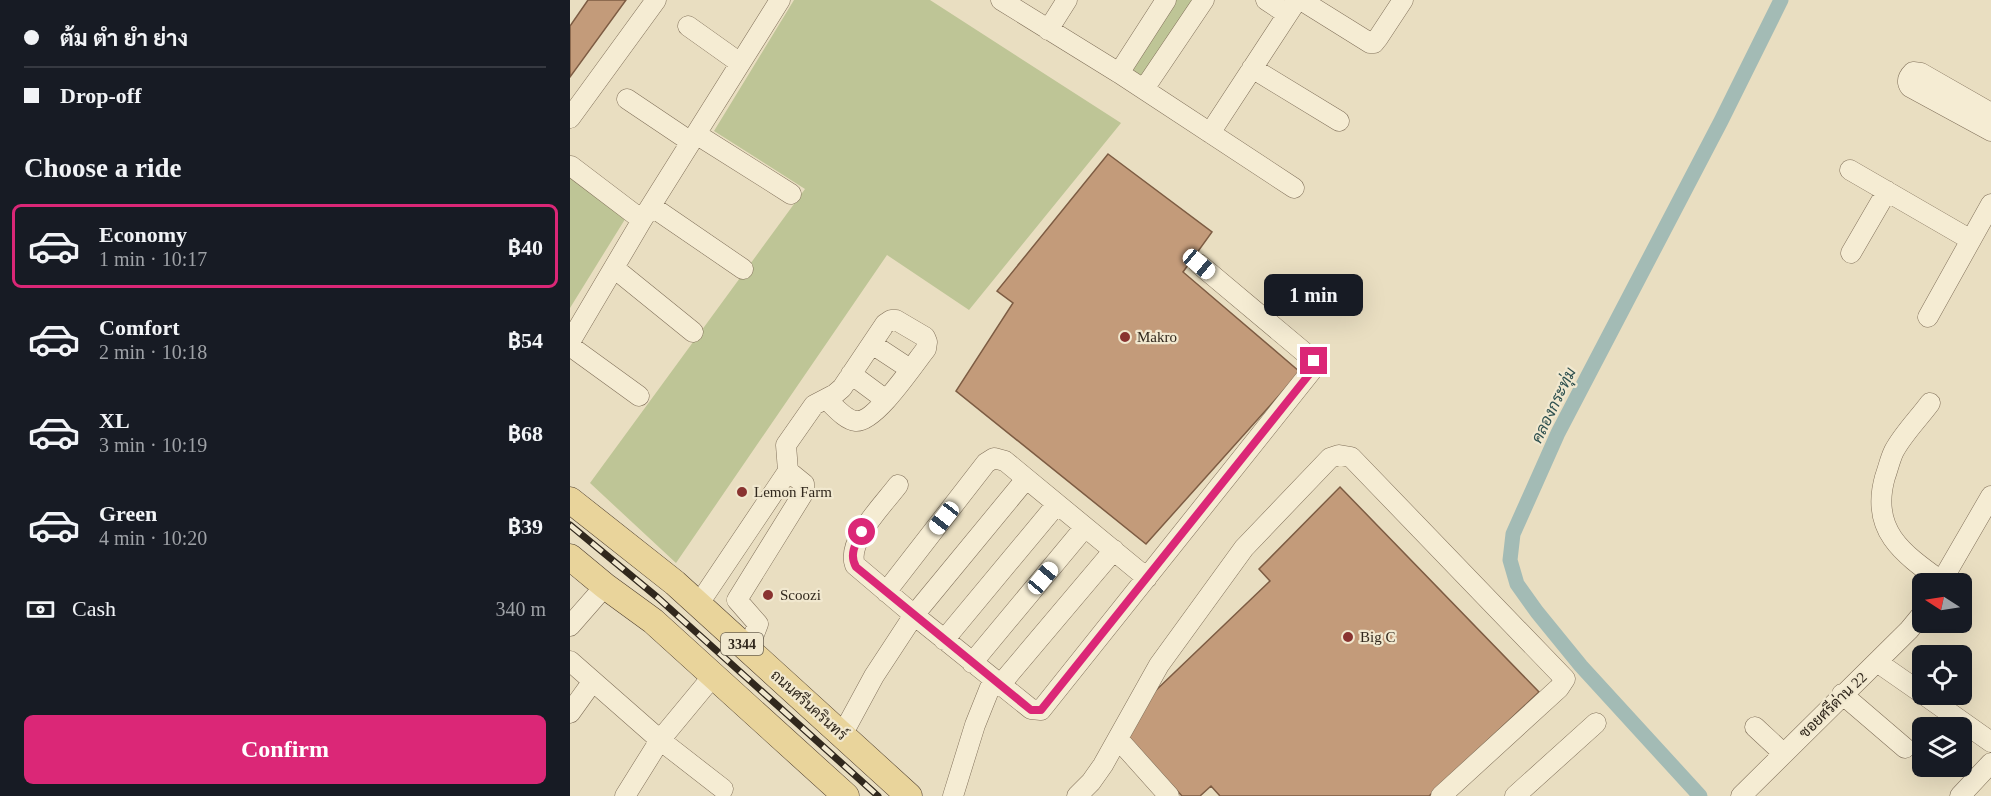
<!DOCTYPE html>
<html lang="en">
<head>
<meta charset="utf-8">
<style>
	body { margin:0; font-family:"Times New Roman",Sarabun,serif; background:#20242c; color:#f1f3f6; height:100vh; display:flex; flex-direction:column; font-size:22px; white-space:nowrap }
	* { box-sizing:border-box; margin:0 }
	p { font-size:20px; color:#9ea1a6 }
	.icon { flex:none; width:33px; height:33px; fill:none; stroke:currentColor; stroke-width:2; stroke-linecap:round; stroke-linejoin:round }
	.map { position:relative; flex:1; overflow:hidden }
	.sheet { display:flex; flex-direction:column; background:#171b24; width:570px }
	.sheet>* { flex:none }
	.hud { display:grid; align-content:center; height:132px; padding:0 24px; background:#171b24 }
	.needle { width:39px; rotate:282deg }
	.tools { position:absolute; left:1342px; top:573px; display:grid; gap:12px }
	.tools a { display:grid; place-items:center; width:60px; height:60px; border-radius:9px; background:#171b24; box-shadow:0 6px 24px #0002; font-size:30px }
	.end { position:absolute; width:27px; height:27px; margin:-14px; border:8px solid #db2777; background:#fff; box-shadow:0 0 0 3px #fff }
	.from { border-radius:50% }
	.bubble { position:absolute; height:42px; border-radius:9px; background:#171b24; box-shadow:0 6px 24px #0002; font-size:20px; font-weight:700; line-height:42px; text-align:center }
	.car { position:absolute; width:18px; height:36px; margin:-18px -9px; border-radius:8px; box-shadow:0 0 4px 2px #0007; background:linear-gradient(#fff 24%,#345 0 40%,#fff 0 76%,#345 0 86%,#fff 0) }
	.hud b { display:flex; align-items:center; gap:21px; height:57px; font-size:22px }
	.hud b+b { border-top:2px solid #363941 }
	.hud i { width:15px; height:15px; background:#f1f3f6 }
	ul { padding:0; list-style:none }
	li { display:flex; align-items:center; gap:18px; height:84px; margin:0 12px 9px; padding:0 12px; border:3px solid transparent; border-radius:9px }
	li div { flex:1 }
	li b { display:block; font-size:22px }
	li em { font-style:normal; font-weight:700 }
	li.active { border-color:#db2777 }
	li>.icon { width:54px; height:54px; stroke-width:1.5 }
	h2 { padding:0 24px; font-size:27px; line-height:72px }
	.pay { display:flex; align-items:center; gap:15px; height:66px; padding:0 24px; font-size:22px }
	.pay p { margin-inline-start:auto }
	.action { display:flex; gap:12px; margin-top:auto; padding:12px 24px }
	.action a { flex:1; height:69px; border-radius:9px; background:#db2777; color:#fff; font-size:24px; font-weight:700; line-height:69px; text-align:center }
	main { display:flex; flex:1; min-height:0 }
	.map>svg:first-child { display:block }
	.green { fill:#bec596 }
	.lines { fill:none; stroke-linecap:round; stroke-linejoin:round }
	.canal { stroke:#a3bbb5; stroke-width:15 }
	.building { fill:#c39b7a; stroke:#7d5c43; stroke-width:1.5 }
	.minor-casing { stroke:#80705a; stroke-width:21 }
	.major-casing { stroke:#4e3e2e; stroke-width:27 }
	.minor { stroke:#f5ecd3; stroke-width:20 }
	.major { stroke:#e9d49b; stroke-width:26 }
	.rail-casing { stroke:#31281d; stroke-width:7 }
	.rail { stroke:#f1e8cf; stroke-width:4.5; stroke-dasharray:14; stroke-linecap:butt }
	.route { stroke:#db2777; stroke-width:8 }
	.poi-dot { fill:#893330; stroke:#f1e8cf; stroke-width:2 }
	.labels { text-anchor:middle; stroke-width:4.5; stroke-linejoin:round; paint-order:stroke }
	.shield { fill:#f1e8cf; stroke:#6b6252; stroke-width:1.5 }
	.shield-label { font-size:14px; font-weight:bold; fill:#31281d }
	.poi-label { font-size:15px; fill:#31281d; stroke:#f1e8cf; text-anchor:start }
	.street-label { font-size:15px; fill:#31281d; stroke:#f1e8cf }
	.water-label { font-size:16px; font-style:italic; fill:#2e504f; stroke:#f1e8cf }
</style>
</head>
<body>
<main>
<section class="sheet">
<div class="hud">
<b><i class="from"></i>ต้ม ตำ ยำ ย่าง</b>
<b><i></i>Drop-off</b>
</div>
<h2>Choose a ride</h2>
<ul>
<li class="active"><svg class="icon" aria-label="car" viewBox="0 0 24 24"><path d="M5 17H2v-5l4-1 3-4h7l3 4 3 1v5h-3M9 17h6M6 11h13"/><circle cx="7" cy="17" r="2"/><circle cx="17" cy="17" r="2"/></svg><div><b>Economy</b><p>1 min · 10:17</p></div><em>฿40</em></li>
<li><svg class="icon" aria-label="car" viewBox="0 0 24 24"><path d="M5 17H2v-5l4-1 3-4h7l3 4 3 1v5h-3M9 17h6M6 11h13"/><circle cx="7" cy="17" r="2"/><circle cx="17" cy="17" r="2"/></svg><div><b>Comfort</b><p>2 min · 10:18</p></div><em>฿54</em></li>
<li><svg class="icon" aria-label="car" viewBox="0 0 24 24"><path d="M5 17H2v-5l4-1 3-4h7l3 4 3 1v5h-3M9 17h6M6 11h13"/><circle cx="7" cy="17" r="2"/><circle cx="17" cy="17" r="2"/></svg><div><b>XL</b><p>3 min · 10:19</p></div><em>฿68</em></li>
<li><svg class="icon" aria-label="car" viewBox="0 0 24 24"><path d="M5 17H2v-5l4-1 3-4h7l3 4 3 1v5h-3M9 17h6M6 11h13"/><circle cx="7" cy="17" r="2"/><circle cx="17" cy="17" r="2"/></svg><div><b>Green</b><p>4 min · 10:20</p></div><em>฿39</em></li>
</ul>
<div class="pay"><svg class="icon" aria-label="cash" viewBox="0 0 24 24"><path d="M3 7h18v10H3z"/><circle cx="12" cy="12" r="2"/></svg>Cash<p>340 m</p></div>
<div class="action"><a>Confirm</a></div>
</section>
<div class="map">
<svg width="1421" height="796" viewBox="0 0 1421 796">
	<rect width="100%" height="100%" fill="#e9dec1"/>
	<path class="green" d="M224,0H360L551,123L399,310L317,255L106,563L20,483L235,189L144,131Z
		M605,0H627L572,82L557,72Z
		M0,174L57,216L0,308Z"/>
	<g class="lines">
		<path class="canal" d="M1130,796L1011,666L967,612L947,584L940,560L943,534L988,433L1151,121L1211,0"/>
	</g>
	<path class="building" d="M18,0H56L0,77V26Z
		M538,154L642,232L613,272L730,372L576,544L386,391L443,303L427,291Z
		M770,487L969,692L859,796H650L641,786L630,796H612L557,736L580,696L700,581L689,569Z"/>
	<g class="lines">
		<defs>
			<path id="minor" d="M431,0L549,73L724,188
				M696,0L717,14
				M731,0L800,43H804L808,38L833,0
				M118,26L170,63
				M478,30L497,0
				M682,68L769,121
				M549,73L596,0
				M574,89L634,0
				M57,99L121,142
				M1421,113L1351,73L1343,72C1338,77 1336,81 1340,87L1421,131
				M0,118L86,0
				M640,133L727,0
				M126,134L221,194
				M1,166L72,220
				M1280,170L1401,240
				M81,206L173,269
				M1281,253L1317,191
				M44,268L123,332
				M1358,317L1421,204
				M0,342L72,220L210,0
				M302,344L340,369
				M0,346L69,396
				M281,374L316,400
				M1360,403C1349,418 1333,434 1324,451C1320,459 1318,469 1315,477C1300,530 1332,553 1371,581
				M328,485C314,504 276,541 285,565L344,615L461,709L471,710L743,369L744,361L741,358L629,264
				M1370,584L1421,496
				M316,592L416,463L424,458L435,461L577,578
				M128,605L218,471L216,445L244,405L265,394L272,388L315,324L321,320H326L355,337L357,342L356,349C344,364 305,423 286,421C275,420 264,406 256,399
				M0,626L35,586
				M374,640L487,504
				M178,650L188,624L167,600L234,492V484L218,471
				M0,661L90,740L153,789
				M1307,662L1353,694
				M402,663L515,527
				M430,685L544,550
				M1272,694L1335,748
				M1353,694L1421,742
				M0,713L23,681
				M1185,727L1213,753
				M272,735L304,676L344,615L456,479
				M548,739L599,796
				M55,796L90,740L143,676
				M383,796L405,725L423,680
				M507,796L521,782L533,765L589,665L674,548L760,458L769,455L781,457L995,679L989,688L871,796
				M945,796L1026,723
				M1171,796L1339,630L1353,613
				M1390,796L1421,763"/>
			<path id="major" d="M0,500L105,583L339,796
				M0,557L35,586L83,621L276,796"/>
		</defs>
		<use href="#minor" class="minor-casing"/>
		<use href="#major" class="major-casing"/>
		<use href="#minor" class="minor"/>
		<use href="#major" class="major"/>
		<defs>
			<path id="rail" d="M0,525L87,597L308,796"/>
		</defs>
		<use href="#rail" class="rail-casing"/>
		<use href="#rail" class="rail"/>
	</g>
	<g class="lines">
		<path class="route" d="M292,532C285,544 279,555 286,567L461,710H471L741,372L744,361"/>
	</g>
	<g class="poi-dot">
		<circle cx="555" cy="337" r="6"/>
		<circle cx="172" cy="492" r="6"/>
		<circle cx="198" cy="595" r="6"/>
		<circle cx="778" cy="637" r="6"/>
	</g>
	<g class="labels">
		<rect class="shield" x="151" y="633" width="42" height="22" rx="4.5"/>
		<g class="shield-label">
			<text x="172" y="649">3344</text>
		</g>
		<g class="poi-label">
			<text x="567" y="342">Makro</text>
			<text x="184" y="497">Lemon Farm</text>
			<text x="210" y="600">Scoozi</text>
			<text x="790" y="642">Big C</text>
		</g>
		<g class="street-label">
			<text transform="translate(239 705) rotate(42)" y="5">ถนนศรีนครินทร์</text>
			<text transform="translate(1263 705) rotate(-44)" y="5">ซอยศรีด่าน 22</text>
		</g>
		<g class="water-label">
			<text transform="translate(983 405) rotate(-64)" y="6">คลองกระทุ่ม</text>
		</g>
	</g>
</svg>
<div class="tools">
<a><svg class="needle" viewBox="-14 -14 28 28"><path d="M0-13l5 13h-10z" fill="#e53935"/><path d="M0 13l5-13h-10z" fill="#9ea1a6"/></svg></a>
<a><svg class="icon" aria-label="locate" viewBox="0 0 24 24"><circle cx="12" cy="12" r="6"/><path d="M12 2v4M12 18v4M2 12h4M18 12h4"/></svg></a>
<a><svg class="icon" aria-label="layers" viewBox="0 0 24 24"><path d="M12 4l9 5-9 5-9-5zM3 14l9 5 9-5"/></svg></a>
</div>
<i class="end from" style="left:292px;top:532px"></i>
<i class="end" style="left:744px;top:361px"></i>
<div class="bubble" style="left:694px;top:274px;width:99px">1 min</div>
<i class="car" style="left:629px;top:264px;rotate:130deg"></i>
<i class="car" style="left:374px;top:518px;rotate:218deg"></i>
<i class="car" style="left:473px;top:578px;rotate:40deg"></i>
</div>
</main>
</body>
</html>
